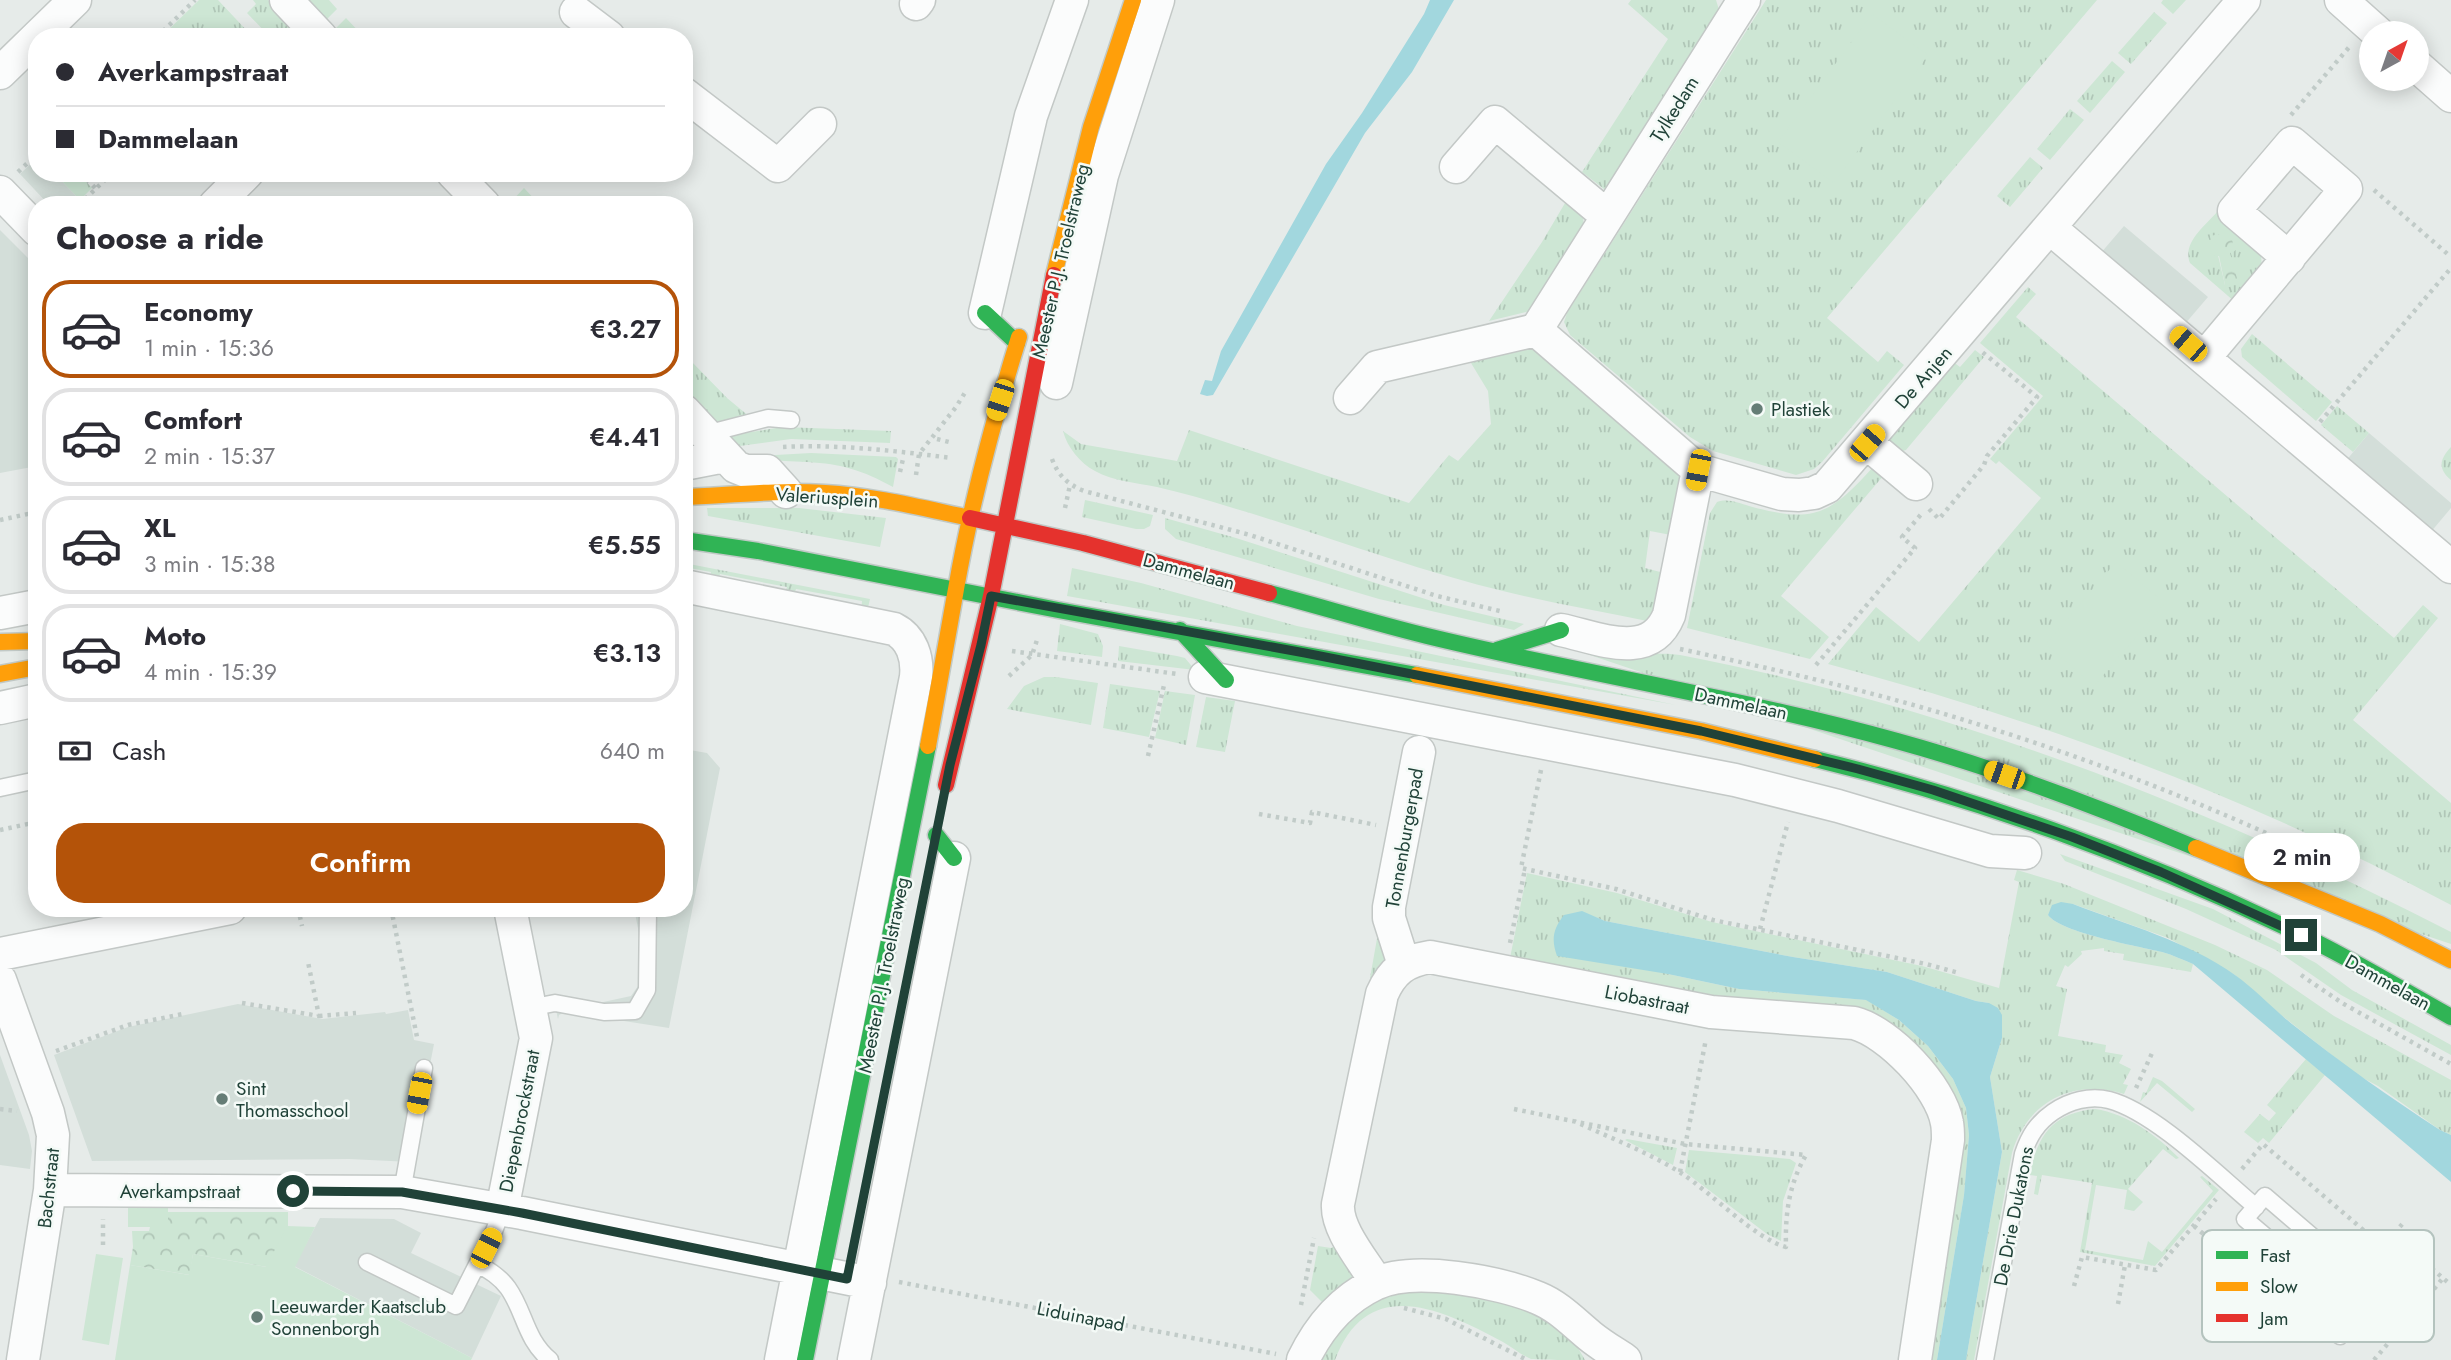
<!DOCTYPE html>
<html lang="en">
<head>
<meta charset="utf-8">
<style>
	body { margin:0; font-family:Jost,sans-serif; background:#f2f2f3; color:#2b2b33; height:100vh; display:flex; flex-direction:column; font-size:26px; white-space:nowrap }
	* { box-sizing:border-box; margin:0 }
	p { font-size:23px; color:#7c7c81 }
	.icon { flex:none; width:38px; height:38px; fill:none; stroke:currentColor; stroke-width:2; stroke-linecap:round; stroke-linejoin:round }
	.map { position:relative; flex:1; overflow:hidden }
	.sheet { position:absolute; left:28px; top:196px; width:665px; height:721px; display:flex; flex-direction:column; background:#fff; border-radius:28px; box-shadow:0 4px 18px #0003 }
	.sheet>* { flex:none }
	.top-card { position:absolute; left:28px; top:28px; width:665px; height:154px; border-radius:28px; box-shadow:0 4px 18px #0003; display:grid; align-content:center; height:154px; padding:0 28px; background:#fff }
	.needle { width:46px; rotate:40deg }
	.controls { position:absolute; left:2359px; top:21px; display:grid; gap:14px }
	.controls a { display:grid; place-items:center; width:70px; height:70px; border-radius:50%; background:#fff; box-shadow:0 4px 18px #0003; font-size:35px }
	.end { position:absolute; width:32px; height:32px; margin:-16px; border:9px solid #204238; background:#fff; box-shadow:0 0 0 4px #fff }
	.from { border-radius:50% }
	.bubble { position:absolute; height:49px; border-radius:24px; background:#fff; box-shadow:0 4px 18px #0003; font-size:23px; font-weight:600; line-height:49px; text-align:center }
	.car { position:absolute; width:21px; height:42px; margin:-21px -10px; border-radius:9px; box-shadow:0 0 5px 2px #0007; background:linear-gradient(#f5c518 24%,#345 0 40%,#f5c518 0 76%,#345 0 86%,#f5c518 0) }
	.top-card b { display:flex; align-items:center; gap:24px; height:66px; font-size:26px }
	.top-card b+b { border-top:2px solid #e1e1e2 }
	.top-card i { width:18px; height:18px; background:#2b2b33 }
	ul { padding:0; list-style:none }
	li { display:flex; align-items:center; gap:21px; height:98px; margin:0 14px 10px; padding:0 14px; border:4px solid #e1e1e2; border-radius:28px }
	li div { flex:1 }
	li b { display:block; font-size:26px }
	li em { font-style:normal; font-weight:600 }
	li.on { border-color:#b45309 }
	li>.icon { width:63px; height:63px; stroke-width:1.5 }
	h2 { padding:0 28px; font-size:32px; line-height:84px }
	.pay { display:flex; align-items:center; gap:18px; height:77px; padding:0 28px; font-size:26px }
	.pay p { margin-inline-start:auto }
	.action { display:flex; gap:14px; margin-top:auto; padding:14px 28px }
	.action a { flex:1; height:80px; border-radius:28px; background:#b45309; color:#fff; font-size:28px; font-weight:600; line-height:80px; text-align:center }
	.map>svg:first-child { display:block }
	.built { fill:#d3ded9 }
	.grass { fill:url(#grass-tufts); fill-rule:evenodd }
	.park { fill:url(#park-crowns) }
	.pitch { fill:#cde6d4 }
	.water { fill:#a2d7de }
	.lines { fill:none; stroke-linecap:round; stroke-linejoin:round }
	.lane-casing { stroke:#c3c8c6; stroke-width:19 }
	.street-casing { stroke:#c3c8c6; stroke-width:35 }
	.fast-casing { stroke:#c1c9c6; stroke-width:19 }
	.slow-casing { stroke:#c1c9c6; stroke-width:19 }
	.jam-casing { stroke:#c1c9c6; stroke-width:19 }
	.path { stroke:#c1cbc8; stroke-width:4.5; stroke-dasharray:3.5 5; stroke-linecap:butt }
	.lane { stroke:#fbfcfc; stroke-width:16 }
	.street { stroke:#fbfcfc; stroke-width:32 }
	.fast { stroke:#30b455; stroke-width:16 }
	.slow { stroke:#ff9f0a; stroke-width:16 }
	.jam { stroke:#e5322d; stroke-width:16 }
	.route { stroke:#204238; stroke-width:9 }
	.poi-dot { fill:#657d76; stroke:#f4faf7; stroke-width:2.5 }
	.labels { text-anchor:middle; stroke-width:5; stroke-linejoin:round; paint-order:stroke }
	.street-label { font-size:19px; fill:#204238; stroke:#f4faf7 }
	.poi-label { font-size:19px; fill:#204238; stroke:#f4faf7; text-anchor:start }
	.key { fill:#f4faf7; stroke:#b4c3be; stroke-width:2 }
	.key-label { font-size:19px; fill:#204238 }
</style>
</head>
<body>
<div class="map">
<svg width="2451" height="1360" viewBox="0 0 2451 1360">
	<defs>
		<pattern id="grass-tufts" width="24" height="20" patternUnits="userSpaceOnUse" patternTransform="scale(1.75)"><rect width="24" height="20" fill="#cde6d4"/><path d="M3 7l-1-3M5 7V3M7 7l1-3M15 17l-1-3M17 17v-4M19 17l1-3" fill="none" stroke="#b0c6b7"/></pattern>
		<pattern id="park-crowns" width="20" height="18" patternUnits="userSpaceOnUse" patternTransform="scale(1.75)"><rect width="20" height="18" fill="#cde6d4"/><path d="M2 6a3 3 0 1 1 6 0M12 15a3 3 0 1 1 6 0" fill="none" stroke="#b0c6b7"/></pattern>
	</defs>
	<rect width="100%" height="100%" fill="#e6ebe9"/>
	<path class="built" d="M37,158V173H54L80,200L75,205H49L20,174Z
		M2124,226L2208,297L2184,325L2100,254Z
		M0,230L37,267V466L0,473Z
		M2369,433L2451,503V508L2430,533L2345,462Z
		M684,749L707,753L720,768L669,1028L579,1014L563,1013L559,1015L558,1019L553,996L594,1004L631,996L638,986L643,954L634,908H684Z
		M238,1004L322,1019L385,1012L386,1014L408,1010L414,1040L434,1044L411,1162L349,1159L92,1161L54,1055L128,1027Z
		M0,1055L29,1135L32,1151L30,1169L0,1165Z
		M320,1218L394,1219L421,1233L411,1253L501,1296L472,1358L294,1266Z"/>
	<path class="grass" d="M199,0H218L251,35L161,37Z
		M253,0H268L304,37H270L247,13L256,4Z
		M303,0H329L337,9L324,22Z
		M1631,0H1716L1720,13L1607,189H1604L1582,172L1668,39L1628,4Z
		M1766,0H2097L1827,318L1878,362L1887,351L1904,365L1822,462L1814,469L1796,475L1713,451L1690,437L1570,335L1564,322L1567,313Z
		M2163,0H2186L2173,14L2161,3Z
		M2154,12L2167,23L2131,64L2118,53Z
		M346,18L364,37H339L333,31Z
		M2112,61L2125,72L2090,113L2077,101Z
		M2070,109L2084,120L2050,160L2037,149Z
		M2030,157L2043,168L2010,207L1997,196Z
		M54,173H78L92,188L80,200Z
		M524,188L540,205H508L510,203Z
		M1568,198L1583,216L1584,228L1534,310L1489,321L1542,242Z
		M2217,212C2231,224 2266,244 2261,265C2258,278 2243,292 2235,302L2190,263C2182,243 2204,227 2217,212ZM2235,251L2230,252L2225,285L2218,255Z
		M2028,287L2036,294L2016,317L2394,638L2423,605L2438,618L2353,720L2451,803V905C2254,799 2044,721 1828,664L1876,607L1919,642L2041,498L1999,461L1996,464L1990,459L2043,396L1980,343Z
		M2252,334L2332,402L2316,421L2242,357L2241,349Z
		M1532,344L1679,473L1680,480L1671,535L1650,531L1645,568L1664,573L1652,622C1604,612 1555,604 1507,592C1414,570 1325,535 1233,508C1208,500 1183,493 1157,487C1137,483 1113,481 1095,471C1080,463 1067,447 1063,431L1081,444L1177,461L1189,430L1409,503L1449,455L1458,461L1491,424L1488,391L1471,363L1470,356Z
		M1975,350L1984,357L1906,450L1899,452L1887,440L1952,361L1960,367Z
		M691,361L727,398L750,417L714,424L684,393V368Z
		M2337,406L2369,433L2353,452L2321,425Z
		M783,427L891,431L890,443L791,439L732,447L729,438L732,435Z
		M2451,447V480C2437,468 2440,459 2451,447Z
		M811,453L896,457L898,459L893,487C862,470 842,464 807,462C790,461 775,462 758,456Z
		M1874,466L1884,475L1781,596L1829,637L1810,659L1687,628L1710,513L1717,502C1728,498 1739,503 1749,506C1814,524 1830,515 1874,466Z
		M1085,500L1153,515L1150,526L1144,529H1136L1082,517Z
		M707,508H799L886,518L880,547L708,516Z
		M1165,518L1236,538L1444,605L1524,624L1514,630L1379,599L1176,539L1165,529Z
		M684,563L870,599L866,616L861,615L862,601L796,589L793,598L785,596L787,587L720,574L717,583L709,581L711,572L684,567Z
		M1072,568L1141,583L1297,626L1676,705L1067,596Z
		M1060,624L1098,634L1103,646L1102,657L1057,651Z
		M1554,643C1583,646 1613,652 1643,653C1655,654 1668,653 1680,655C1952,707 2205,805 2451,932V944Z
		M1119,646L1177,656L1185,658L1195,670L1118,661Z
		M1044,677H1056L1098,683L1091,725L1007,709L1024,686Z
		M1110,684L1160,691L1149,737L1103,728Z
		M1165,691L1195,695L1186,745L1155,738Z
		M1206,697L1235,701L1225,752L1196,747Z
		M2060,854L2213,909L2316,963L2352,990L2451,1045V1055L2341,995L2276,950L2186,909L2065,861Z
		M2017,870L2064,884L2215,945L2267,970L2334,1016L2451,1080V1135L2440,1130L2378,1086L2357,1075L2266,1003L2235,975L2168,938L2073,904L2053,905L2048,915C2061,933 2138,946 2162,952C2173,955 2183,960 2193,964L2191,972L2123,960L2124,954L2104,951V948L2081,951L2082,954L2068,967L2065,965L2056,986L2067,989L2058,1036L2106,1045L2105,1052L2123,1055L2119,1063L2131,1069L2123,1084L2128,1085L2124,1094C2073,1078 2027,1102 2012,1153L1974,1360H1966L2002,1152L1990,1077L2002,1038L1989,1003L1976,1001L1887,972L1793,957L1605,921L1582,912L1668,974L1739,989L1867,1000L1899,1020L1928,1046L1953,1079L1966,1108L1969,1135L1964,1195L1937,1360H1924L1957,1137L1911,1050L1712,1002L1509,963L1527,873L1617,893L1712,922L1922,966L1999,988L2019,882L2014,880Z
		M1378,933L1385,958L1377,979L1370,978Z
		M2306,1059L2325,1075L2269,1143L2263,1138L2258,1143L2244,1132L2260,1114L2269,1121L2276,1113L2267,1105Z
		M2153,1077L2162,1081L2195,1109L2192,1112L2157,1083L2140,1102L2143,1092L2146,1093Z
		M2095,1109C2128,1114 2156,1135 2179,1158L2176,1159L2163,1149L2128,1189L2143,1202L2134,1211L2124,1209L2127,1190L2096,1185L2085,1250L2143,1260L2148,1241L2162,1252L2213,1191L2200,1177L2202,1176L2219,1190L2155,1266L2080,1252L2092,1183L2042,1175L2038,1195L2034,1194L2037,1176L2030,1175C2037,1135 2053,1113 2095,1109Z
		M1627,1139L1677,1148L1673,1165L1625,1140Z
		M1689,1150L1790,1159L1796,1163L1783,1201L1781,1241L1767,1234L1685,1172Z
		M1340,1243L1354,1276L1352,1282L1326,1306L1310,1290L1318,1246L1331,1248Z
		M1427,1286L1528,1306L1574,1341L1585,1360C1572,1360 1542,1360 1531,1359C1521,1355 1512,1347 1503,1342C1443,1310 1368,1273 1335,1360H1313L1366,1301Z"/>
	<path class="park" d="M2230,232L2235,251L2230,253L2238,282L2225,285L2219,256H2214L2210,236Z
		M168,1212H288V1226L267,1267L193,1254L190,1275L130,1265L133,1247L132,1231H149L150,1227H168Z"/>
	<path class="pitch" d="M1872,14L1928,55L1834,183L1778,142Z
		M2116,562L2165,603L2094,686L2046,644Z
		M128,1207H168V1227H128Z
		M287,1226L315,1227L295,1267L472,1358L471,1360H115L130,1265L189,1275L193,1254L266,1267Z
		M96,1254L123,1258L109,1345L82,1340Z"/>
	<path class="water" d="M1430,0H1454L1412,72L1365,133L1213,395L1207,396L1200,394L1205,380L1212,381L1221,351L1326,164L1362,113L1424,14Z
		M2061,902L2073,904C2128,925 2187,941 2235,975C2255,989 2273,1009 2292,1024C2340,1062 2389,1097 2440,1130L2451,1135V1182L2193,964C2183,960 2173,955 2162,952C2138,946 2061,933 2048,915L2052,905Z
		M1582,911L1605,921L1793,957L1887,972L1976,1001L1989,1003L1998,1008L2002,1015V1038L1990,1077L2002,1152L1966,1360H1937L1964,1195L1969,1135L1966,1108L1953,1079L1928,1046L1899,1020L1866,1000L1739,989L1668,974L1557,956C1551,939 1553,929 1564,915Z"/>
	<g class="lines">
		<defs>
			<path id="lane" d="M706,434L768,418L791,420
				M0,788L37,780
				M529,1008L555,1003L604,1012L635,1011L647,990L648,908
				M402,1192L424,1068
				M2265,1196L2377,1292L2358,1315L2245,1219Z
				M367,1262L456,1306L494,1231L502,1210
				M478,1264C490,1271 500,1277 508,1288C525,1312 525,1339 550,1360
				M2377,1292L2395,1271
				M2340,1336L2358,1315
				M1985,1360L2023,1154C2029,1136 2037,1123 2053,1112C2069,1101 2090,1095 2109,1100C2155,1112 2219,1176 2256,1207"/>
			<path id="street" d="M286,0L321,37
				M2341,0L2378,33
				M916,4L919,0
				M576,12L609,37
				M37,37L75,0
				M2417,66L2451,96
				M0,73L37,37
				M684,94L778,166L820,124
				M1456,167L1495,122L1606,215
				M453,173L484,205
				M0,192L37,230
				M215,205L247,173
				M2050,228L2451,567
				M985,313L1031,116L1072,0
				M1536,330L1698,470L1782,494L1799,495L1814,493L1827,487L2244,0
				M2204,358L2346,189L2292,143L2234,211L2289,258
				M1056,383L1102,175L1158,0
				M1350,398L1377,367L1536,330L1744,0
				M684,411L736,467L746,471H767L786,492
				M1867,443L1916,484
				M684,464L725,456
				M684,586L894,629C912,638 918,658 916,677L781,1360
				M0,613L37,606
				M1561,630C1599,638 1650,662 1669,615L1698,470
				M1205,677L1735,780L1838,806L1990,851L2025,853
				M0,708L37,700
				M0,954L230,908
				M1404,965L1389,918V907L1419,752
				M0,980L48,1113L53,1135L50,1190L23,1360
				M50,1190L402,1192L522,1213L870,1283
				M502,1210L536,1038L510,908
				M1377,1283C1363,1260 1336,1229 1338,1204L1382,994C1392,971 1405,961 1430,957L1711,1012L1854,1023C1889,1032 1941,1087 1947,1123C1948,1128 1948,1134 1948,1140L1915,1360
				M854,1360L954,858
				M1303,1360C1319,1327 1341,1300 1375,1284C1413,1265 1500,1282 1538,1298C1558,1306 1573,1322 1590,1336C1601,1345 1613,1352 1625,1360"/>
			<path id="fast" d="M985,313L1017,343
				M684,540L758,551L1058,610L1417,675
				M1269,593C1322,607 1374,623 1427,636C1583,674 1743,698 1897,741C1999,769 2099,807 2196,848
				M1180,630L1226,680
				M1497,650L1561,630
				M1815,759C1973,797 2137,856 2283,926C2341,953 2396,986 2451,1017
				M936,835L954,858
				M805,1360L928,746"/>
			<path id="slow" d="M1054,275L1091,127L1133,0
				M684,497C731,495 778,490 825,493C874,496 922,508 970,518
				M956,589C971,503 993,421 1019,337
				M0,642L37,641
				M0,674L37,667
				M1417,675L1701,731L1815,759
				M928,746L956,589
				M2196,848L2380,924L2451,960"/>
			<path id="jam" d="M970,518L1083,543L1269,593
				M991,596L1054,275
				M946,785L991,596"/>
		</defs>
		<use href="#lane" class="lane-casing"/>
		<use href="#street" class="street-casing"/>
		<use href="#fast" class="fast-casing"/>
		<use href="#slow" class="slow-casing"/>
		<use href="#jam" class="jam-casing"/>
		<path class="path" d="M157,37L195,0
			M254,37L258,33
			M2291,115L2351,45
			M18,172L37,154
			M81,173L96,189
			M2374,190L2451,257
			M79,205L112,173
			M684,357L691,351
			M2320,422L2451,268
			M937,439L953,443
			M783,447C839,444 896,451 952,458
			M1052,459C1058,475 1067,484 1084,491L1250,535L1437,596L1504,612
			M900,472L903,459
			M916,475L919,454L956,407L966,391
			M1065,508L1070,485
			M1929,509L1939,519L1984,465L1987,456L2037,397L1981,351
			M0,520L37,512
			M1680,649C1760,666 1839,684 1917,706C2067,749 2214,805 2353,874
			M1012,651L1177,674
			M1816,665L1915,548L1902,537L1923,512
			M1009,676L1032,655L1037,640
			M1148,756L1164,685
			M1541,770L1521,868L1616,889L1713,920L1926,964L1959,973
			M1259,814L1310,823L1312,812L1376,825
			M0,830L37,822
			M298,908L302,926
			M391,908L417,1037
			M1760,929L1788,822
			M1510,943L1525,869
			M2301,975L2342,1003L2451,1064
			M242,1003L319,1016L308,962
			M319,1016L356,1013
			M56,1051L128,1025L183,1014
			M2136,1088L2153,1051
			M0,1109L17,1111
			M1514,1109L1685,1144L1806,1155C1789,1184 1785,1214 1786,1247C1757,1240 1709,1191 1681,1173C1648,1152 1610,1138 1574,1121
			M2242,1169L2263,1144L2389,1252
			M1680,1172L1706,1039
			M2194,1226L2321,1334
			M2393,1235L2451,1285
			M103,1245V1219
			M2383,1246L2405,1221
			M899,1282L1276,1354
			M2074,1286L2082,1257L2156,1270L2216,1199
			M2434,1289L2443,1278
			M2118,1304L2125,1265
			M1301,1305L1314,1238
			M1404,1308L1446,1319L1527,1360
			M2374,1360L2434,1289L2415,1273"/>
		<use href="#lane" class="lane"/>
		<use href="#street" class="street"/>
		<use href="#fast" class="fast"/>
		<use href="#slow" class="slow"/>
		<use href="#jam" class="jam"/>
	</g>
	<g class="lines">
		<path class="route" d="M293,1191L402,1192L522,1213L847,1279L950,765L981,645L991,596L1305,653L1508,693L1701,731L1858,769L1933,790L2072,837L2161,872L2301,935"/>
	</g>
	<g class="poi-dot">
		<circle cx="1757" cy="409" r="7"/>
		<circle cx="222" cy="1099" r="7"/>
		<circle cx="257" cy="1317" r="7"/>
	</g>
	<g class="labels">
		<g class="street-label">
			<text transform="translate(1674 109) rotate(-58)" y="7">Tylkedam</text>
			<text transform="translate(1060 261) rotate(-77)" y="7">Meester P.J. Troelstraweg</text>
			<text transform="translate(1923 377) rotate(-49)" y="7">De Anjen</text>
			<text transform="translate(827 497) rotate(4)" y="7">Valeriusplein</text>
			<text transform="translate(1189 571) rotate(15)" y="7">Dammelaan</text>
			<text transform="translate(1741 703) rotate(12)" y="7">Dammelaan</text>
			<text transform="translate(1404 838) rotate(-80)" y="7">Tonnenburgerpad</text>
			<text transform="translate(883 975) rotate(-79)" y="7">Meester P.J. Troelstraweg</text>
			<text transform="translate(2388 982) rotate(29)" y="7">Dammelaan</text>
			<text transform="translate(1647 999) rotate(11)" y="7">Liobastraat</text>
			<text transform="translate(519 1121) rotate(-79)" y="7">Diepenbrockstraat</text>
			<text transform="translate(48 1188) rotate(-84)" y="7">Bachstraat</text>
			<text x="180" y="1198">Averkampstraat</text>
			<text transform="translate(2013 1216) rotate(-79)" y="7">De Drie Dukatons</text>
			<text transform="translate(1081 1316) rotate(11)" y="7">Liduinapad</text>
		</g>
		<g class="poi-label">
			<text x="1771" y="416">Plastiek</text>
			<text x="236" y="1095">Sint<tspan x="236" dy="22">Thomasschool</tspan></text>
			<text x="271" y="1313">Leeuwarder Kaatsclub<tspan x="271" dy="22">Sonnenborgh</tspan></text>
		</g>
	</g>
	<rect x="2202" y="1230" width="232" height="112" rx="10" class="key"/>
	<rect x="2216" y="1251" width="32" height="8" fill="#30b455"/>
	<rect x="2216" y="1282" width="32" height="9" fill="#ff9f0a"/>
	<rect x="2216" y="1314" width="32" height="8" fill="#e5322d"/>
	<g class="key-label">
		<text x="2260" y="1262">Fast</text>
		<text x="2260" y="1293">Slow</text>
		<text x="2260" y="1325">Jam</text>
	</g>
</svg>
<div class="controls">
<a><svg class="needle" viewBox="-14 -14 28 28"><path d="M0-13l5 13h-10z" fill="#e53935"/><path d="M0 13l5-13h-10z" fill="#7c7c81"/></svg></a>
</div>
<i class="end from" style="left:293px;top:1191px"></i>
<i class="end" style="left:2301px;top:935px"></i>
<div class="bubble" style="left:2244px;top:833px;width:116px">2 min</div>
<i class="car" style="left:2188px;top:344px;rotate:311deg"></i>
<i class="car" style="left:1000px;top:400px;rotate:198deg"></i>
<i class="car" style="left:1867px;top:443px;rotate:41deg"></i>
<i class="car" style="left:1698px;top:470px;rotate:191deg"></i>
<i class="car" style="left:2004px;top:775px;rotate:289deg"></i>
<i class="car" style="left:419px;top:1093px;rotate:191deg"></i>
<i class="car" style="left:486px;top:1248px;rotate:27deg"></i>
<div class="top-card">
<b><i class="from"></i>Averkampstraat</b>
<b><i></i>Dammelaan</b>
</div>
<section class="sheet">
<h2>Choose a ride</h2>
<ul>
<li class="on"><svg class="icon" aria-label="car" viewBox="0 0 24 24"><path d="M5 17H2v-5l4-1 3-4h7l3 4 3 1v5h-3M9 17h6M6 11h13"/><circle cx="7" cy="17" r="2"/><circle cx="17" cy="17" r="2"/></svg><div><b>Economy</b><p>1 min · 15:36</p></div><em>€3.27</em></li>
<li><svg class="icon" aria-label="car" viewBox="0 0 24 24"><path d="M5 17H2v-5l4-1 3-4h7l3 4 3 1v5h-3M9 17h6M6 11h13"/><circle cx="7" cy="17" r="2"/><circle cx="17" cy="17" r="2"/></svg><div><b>Comfort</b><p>2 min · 15:37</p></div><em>€4.41</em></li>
<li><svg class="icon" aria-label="car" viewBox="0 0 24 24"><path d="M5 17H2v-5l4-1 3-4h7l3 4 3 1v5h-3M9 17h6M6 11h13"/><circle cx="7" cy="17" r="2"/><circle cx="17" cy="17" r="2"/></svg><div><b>XL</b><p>3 min · 15:38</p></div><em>€5.55</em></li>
<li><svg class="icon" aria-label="car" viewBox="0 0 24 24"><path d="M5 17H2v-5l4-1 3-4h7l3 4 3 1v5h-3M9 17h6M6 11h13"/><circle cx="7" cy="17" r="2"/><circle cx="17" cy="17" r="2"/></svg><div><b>Moto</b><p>4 min · 15:39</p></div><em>€3.13</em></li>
</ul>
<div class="pay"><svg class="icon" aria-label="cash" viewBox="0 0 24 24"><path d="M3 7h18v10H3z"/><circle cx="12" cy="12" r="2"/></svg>Cash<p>640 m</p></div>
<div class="action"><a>Confirm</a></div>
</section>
</div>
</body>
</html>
